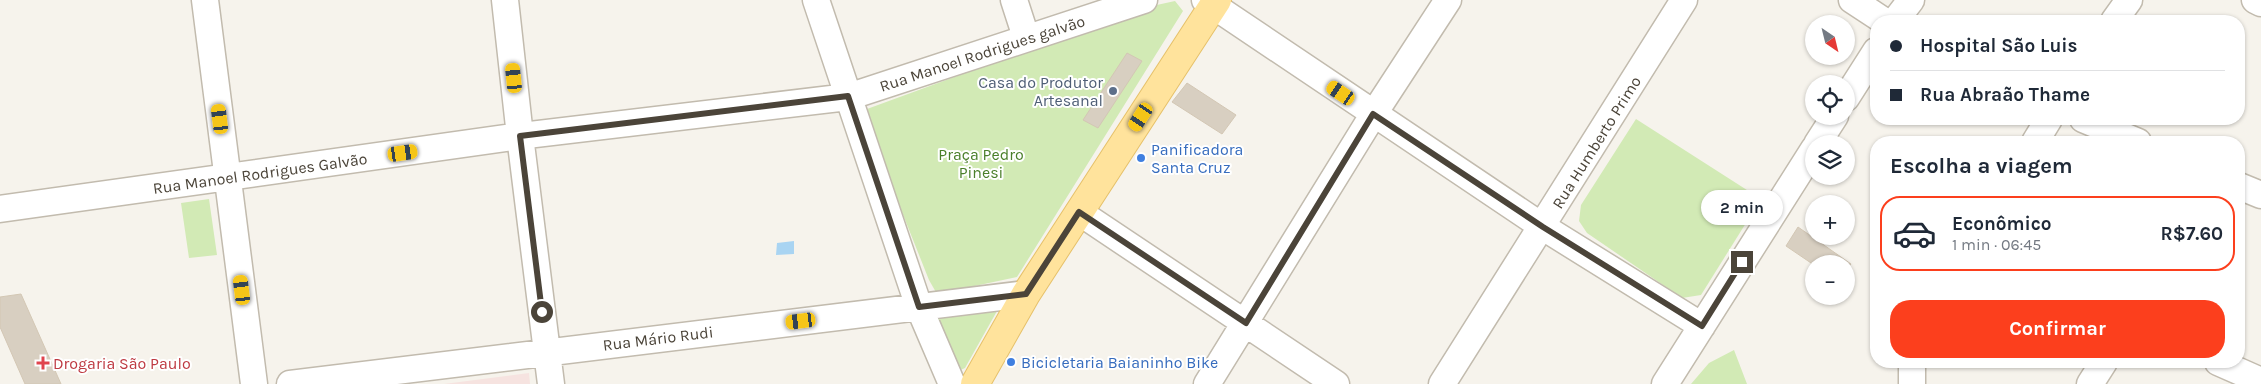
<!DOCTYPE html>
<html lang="pt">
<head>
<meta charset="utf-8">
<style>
	body { margin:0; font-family:Karla,sans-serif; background:#f2f2f3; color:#1f2937; height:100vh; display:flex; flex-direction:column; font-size:19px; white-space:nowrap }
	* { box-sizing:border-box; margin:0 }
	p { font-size:16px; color:#747a83 }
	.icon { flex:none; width:28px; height:28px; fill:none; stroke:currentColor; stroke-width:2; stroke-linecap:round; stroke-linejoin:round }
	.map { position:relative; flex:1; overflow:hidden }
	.details { position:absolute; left:1870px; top:136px; width:375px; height:232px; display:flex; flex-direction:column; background:#fff; border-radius:20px; box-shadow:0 1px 4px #0004 }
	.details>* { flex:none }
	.guide { position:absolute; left:1870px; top:15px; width:375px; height:110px; border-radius:20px; box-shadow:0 1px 4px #0004; display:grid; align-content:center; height:110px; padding:0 20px; background:#fff }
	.needle { width:32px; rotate:145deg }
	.controls { position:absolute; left:1805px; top:15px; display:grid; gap:10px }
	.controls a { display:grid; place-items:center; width:50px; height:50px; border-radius:50%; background:#fff; box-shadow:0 1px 4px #0004; font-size:25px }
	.end { position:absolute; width:22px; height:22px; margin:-11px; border:6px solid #4b4439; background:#fff; box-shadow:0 0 0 2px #fff }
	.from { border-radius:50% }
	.bubble { position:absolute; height:35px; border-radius:18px; background:#fff; box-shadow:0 1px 4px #0004; font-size:16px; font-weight:700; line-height:35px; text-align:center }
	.car { position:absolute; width:15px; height:30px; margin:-15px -8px; border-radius:6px; box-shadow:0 0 4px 1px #0007; background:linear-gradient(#f5c518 24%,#345 0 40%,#f5c518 0 76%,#345 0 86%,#f5c518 0) }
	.guide b { display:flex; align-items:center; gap:18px; height:48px; font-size:19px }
	.guide b+b { border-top:1px solid #e0e1e3 }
	.guide i { width:12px; height:12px; background:#1f2937 }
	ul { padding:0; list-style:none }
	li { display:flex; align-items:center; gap:15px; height:75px; margin:0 10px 8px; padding:0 10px; border:2px solid transparent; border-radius:20px }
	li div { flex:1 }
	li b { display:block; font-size:19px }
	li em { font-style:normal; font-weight:700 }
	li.active { border-color:#fc3f1d }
	li>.icon { width:45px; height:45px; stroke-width:1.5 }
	h2 { padding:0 20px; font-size:22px; line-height:60px }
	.action { display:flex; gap:10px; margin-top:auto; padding:10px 20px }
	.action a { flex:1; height:58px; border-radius:20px; background:#fc3f1d; color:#fff; font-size:20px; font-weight:700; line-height:58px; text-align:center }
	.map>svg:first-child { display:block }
	.medical { fill:#f6e3e0 }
	.green { fill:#d2eab5 }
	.water { fill:#a9d4f2 }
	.building { fill:#d8cfc1; stroke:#d3c7b4 }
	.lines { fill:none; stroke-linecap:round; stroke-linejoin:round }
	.minor-casing { stroke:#c2bbae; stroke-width:29 }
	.major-casing { stroke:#e6c16a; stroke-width:30 }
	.minor { stroke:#fff; stroke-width:26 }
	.major { stroke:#ffe39c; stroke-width:28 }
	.route { stroke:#4b4439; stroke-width:6 }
	.service-dot { fill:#5c6f8a; stroke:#fff; stroke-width:2 }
	.shop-dot { fill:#3f7fe0; stroke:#fff; stroke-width:2 }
	.health-dot { fill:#e0444e; stroke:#fff; stroke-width:2 }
	.labels { text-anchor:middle; stroke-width:4; stroke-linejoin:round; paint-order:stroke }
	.street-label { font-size:16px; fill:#4b4439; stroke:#fff }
	.service-label { font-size:16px; fill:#4e5e75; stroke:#fff; text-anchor:end }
	.shop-label { font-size:16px; fill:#366cbe; stroke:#fff; text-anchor:start }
	.park-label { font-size:16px; fill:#4a7f2a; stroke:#fff }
	.health-label { font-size:16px; fill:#be3a42; stroke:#fff; text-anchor:start }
</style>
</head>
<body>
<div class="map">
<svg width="2261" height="384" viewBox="0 0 2261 384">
	<rect width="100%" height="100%" fill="#f6f3ec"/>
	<path class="medical" d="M529,373L530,384H444Z"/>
	<path class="green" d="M1175,1L1183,11L1017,277L937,294L929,280L896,197L867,109L1143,8Z
		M1636,119L1761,199L1701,295L1682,298L1587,233L1579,221L1581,205Z
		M209,199L217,255L189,258L181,203Z
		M997,311L965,368L958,371L936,317Z
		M1734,350L1747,384H1691L1709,363Z"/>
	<path class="water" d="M794,241V254L776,255L777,243Z"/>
	<path class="building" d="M1127,53L1142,61L1098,128L1083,120Z
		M1187,83L1236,115L1222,134L1172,102Z
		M1798,227L1851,264L1846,270V264L1814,265L1786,246Z
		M21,294L61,384H25L0,327V297Z"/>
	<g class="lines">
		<defs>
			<path id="minor" d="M205,0L254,384
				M505,0L520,136L551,384
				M816,0L919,307L952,384
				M1014,0L1026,37
				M1205,0L1543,227L1702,326
				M1852,0L1884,21
				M2255,0L2261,3
				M1895,21L1911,0
				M2114,21L2129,0
				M1846,98L1876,51
				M2083,119L2138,142
				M2035,142L2049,119
				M1817,144L1835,116
				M2239,186L2261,195
				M0,209L520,136L848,97L1144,0
				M1079,212L1336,384
				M1912,362V384
				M2218,362L2261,381
				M290,384L1026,294
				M1207,384L1373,115L1448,0
				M1442,384L1684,0
				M1665,384L1814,149
				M2090,384L2104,362"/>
			<path id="major" d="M975,384L1026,294L1217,0"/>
		</defs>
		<use href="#minor" class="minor-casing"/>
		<use href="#major" class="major-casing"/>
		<use href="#minor" class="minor"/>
		<use href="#major" class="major"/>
	</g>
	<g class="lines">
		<path class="route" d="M542,312L520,136L848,96L919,307L1026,294L1079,212L1246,323L1373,114L1543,227L1702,326L1742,262"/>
	</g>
	<circle class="service-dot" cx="1113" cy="91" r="5"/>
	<g class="shop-dot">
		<circle cx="1141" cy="158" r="5"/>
		<circle cx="1011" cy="362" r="5"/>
	</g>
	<path class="health-dot" d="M40.5 355.5h5v5h5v5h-5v5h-5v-5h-5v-5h5z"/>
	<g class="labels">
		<g class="street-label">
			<text transform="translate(982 53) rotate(-18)" y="6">Rua Manoel Rodrigues galvão</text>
			<text transform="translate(1596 142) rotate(-58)" y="6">Rua Humberto Primo</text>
			<text transform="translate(260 173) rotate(-8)" y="6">Rua Manoel Rodrigues Galvão</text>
			<text transform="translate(658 338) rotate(-7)" y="6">Rua Mário Rudi</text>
		</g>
		<g class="service-label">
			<text x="1103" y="88">Casa do Produtor<tspan x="1103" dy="18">Artesanal</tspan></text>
		</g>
		<g class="shop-label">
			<text x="1151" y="155">Panificadora<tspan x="1151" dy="18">Santa Cruz</tspan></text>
			<text x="1021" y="368">Bicicletaria Baianinho Bike</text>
		</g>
		<g class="park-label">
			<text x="981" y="160">Praça Pedro<tspan x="981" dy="18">Pinesi</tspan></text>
		</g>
		<g class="health-label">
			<text x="53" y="369">Drogaria São Paulo</text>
		</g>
	</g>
</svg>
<div class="controls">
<a><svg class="needle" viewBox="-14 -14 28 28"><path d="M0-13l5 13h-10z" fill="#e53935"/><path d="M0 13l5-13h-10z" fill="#747a83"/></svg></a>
<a><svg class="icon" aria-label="locate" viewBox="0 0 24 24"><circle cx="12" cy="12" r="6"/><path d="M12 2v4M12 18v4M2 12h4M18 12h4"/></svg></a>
<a><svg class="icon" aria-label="layers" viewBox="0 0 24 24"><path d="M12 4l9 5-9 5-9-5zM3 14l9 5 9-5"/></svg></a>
<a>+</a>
<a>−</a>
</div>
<i class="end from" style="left:542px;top:312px"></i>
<i class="end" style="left:1742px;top:262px"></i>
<div class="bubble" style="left:1701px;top:190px;width:82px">2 min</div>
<i class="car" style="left:514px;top:78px;rotate:354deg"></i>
<i class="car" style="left:1341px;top:93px;rotate:304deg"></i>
<i class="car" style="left:1141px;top:117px;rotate:213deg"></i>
<i class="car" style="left:220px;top:119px;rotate:353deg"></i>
<i class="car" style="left:403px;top:153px;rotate:82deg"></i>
<i class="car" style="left:242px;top:290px;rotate:353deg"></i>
<i class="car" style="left:801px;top:321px;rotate:263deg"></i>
<div class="guide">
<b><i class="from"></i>Hospital São Luis</b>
<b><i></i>Rua Abraão Thame</b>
</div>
<section class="details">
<h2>Escolha a viagem</h2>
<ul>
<li class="active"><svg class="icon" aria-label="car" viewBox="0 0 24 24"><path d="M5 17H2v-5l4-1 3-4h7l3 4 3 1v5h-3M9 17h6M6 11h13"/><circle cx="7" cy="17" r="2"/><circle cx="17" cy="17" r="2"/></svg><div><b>Econômico</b><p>1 min · 06:45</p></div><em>R$7.60</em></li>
</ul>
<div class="action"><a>Confirmar</a></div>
</section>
</div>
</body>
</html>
